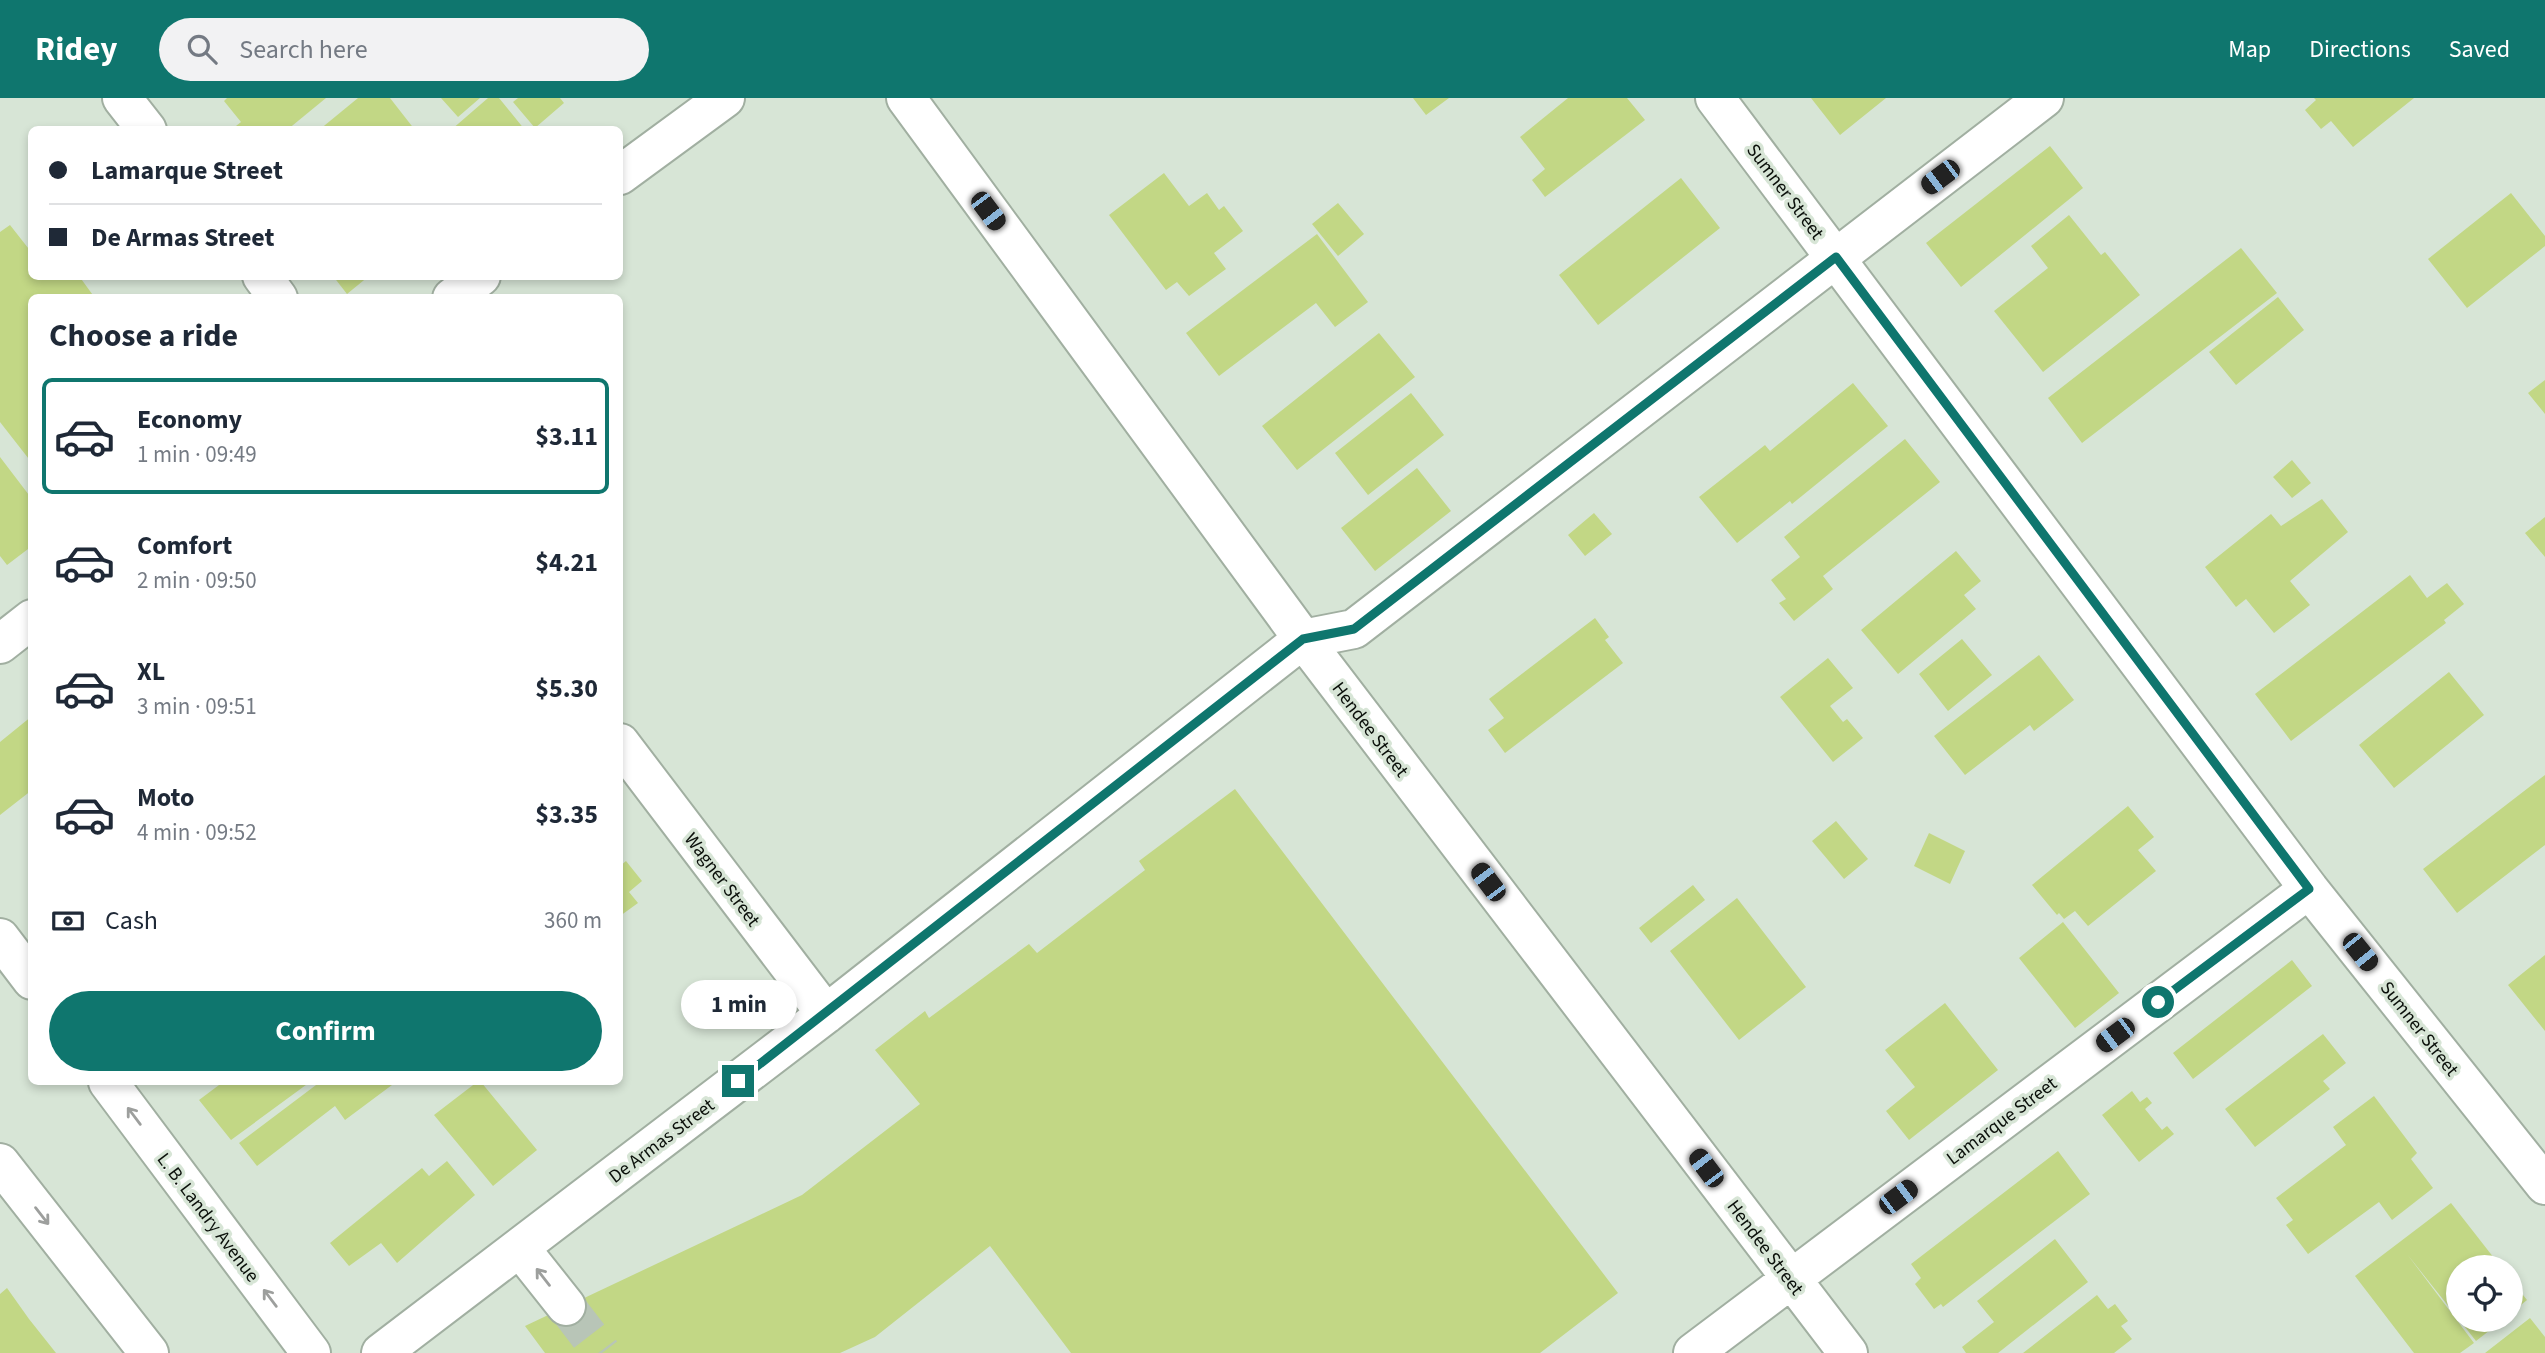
<!DOCTYPE html>
<html lang="en">
<head>
<meta charset="utf-8">
<style>
	body { margin:0; font-family:"Source Sans 3",sans-serif; background:#f2f2f3; color:#1f2937; height:100vh; display:flex; flex-direction:column; font-size:26px; white-space:nowrap }
	* { box-sizing:border-box; margin:0 }
	p { font-size:23px; color:#747a83 }
	.icon { flex:none; width:38px; height:38px; fill:none; stroke:currentColor; stroke-width:2; stroke-linecap:round; stroke-linejoin:round }
	.map { position:relative; flex:1; overflow:hidden }
	.drawer { position:absolute; left:28px; top:196px; width:595px; height:791px; display:flex; flex-direction:column; background:#fff; border-radius:10px; box-shadow:0 4px 10px #0003 }
	.drawer>* { flex:none }
	.guide { position:absolute; left:28px; top:28px; width:595px; height:154px; border-radius:10px; box-shadow:0 4px 10px #0003; display:grid; align-content:center; height:154px; padding:0 21px; background:#fff }
	.tools { position:absolute; left:2446px; top:1157px; display:grid; gap:14px }
	.tools a { display:grid; place-items:center; width:77px; height:77px; border-radius:50%; background:#fff; box-shadow:0 4px 10px #0003; font-size:35px }
	.end { position:absolute; width:32px; height:32px; margin:-16px; border:9px solid #0f766e; background:#fff; box-shadow:0 0 0 4px #fff }
	.from { border-radius:50% }
	.bubble { position:absolute; height:49px; border-radius:24px; background:#fff; box-shadow:0 4px 10px #0003; font-size:23px; font-weight:700; line-height:49px; text-align:center }
	.car { position:absolute; width:21px; height:42px; margin:-21px -10px; border-radius:9px; box-shadow:0 0 5px 2px #0007; background:linear-gradient(#222 24%,#8ab4d8 0 40%,#222 0 76%,#8ab4d8 0 86%,#222 0) }
	.guide b { display:flex; align-items:center; gap:24px; height:66px; font-size:26px }
	.guide b+b { border-top:2px solid #e0e1e3 }
	.guide i { width:18px; height:18px; background:#1f2937 }
	ul { padding:0; list-style:none }
	li { display:flex; align-items:center; gap:21px; height:116px; margin:0 14px 10px; padding:0 7px; border:4px solid transparent; border-radius:10px }
	li div { flex:1 }
	li b { display:block; font-size:26px }
	li em { font-style:normal; font-weight:700 }
	li.on { border-color:#0f766e }
	li>.icon { width:63px; height:63px; stroke-width:1.5 }
	h2 { padding:0 21px; font-size:32px; line-height:84px }
	.pay { display:flex; align-items:center; gap:18px; height:77px; padding:0 21px; font-size:26px }
	.pay p { margin-inline-start:auto }
	.cta { display:flex; gap:14px; margin-top:auto; padding:14px 21px }
	.cta a { flex:1; height:80px; border-radius:42px; background:#0f766e; color:#fff; font-size:28px; font-weight:700; line-height:80px; text-align:center }
	header { display:flex; align-items:center; gap:42px; box-sizing:border-box; height:98px; padding:0 35px; background:#0f766e; color:#fff }
	header strong { font-size:33px }
	nav { display:flex; gap:38px; margin-inline-start:auto; font-size:24px }
	.search { width:490px; height:63px; background:#f2f2f3; display:flex; align-items:center; gap:18px; box-sizing:border-box; padding:0 24px; border-radius:38px; color:#747a83; font-size:26px }
	.map>svg:first-child { display:block }
	.building { fill:#c2d785 }
	.lines { fill:none; stroke-linecap:round; stroke-linejoin:round }
	.minor-tunnel { stroke:#b8c5b7; stroke-width:38; stroke-dasharray:38 19; stroke-linecap:butt }
	.minor-casing { stroke:#a1afa1; stroke-width:42 }
	.minor { stroke:#fff; stroke-width:38 }
	.oneway { stroke:#9d9f9d }
	.route { stroke:#0f766e; stroke-width:9 }
	.labels { text-anchor:middle; stroke-width:7; stroke-linejoin:round; paint-order:stroke }
	.street-label { font-size:19px; fill:#0a0f0a; stroke:#d7e5d6 }
</style>
</head>
<body>
<header>
<strong>Ridey</strong>
<div class="search"><svg class="icon" aria-label="search" viewBox="0 0 24 24"><circle cx="10" cy="10" r="6"/><path d="M15 15l6 6"/></svg>Search here</div>
<nav><a>Map</a><a>Directions</a><a>Saved</a></nav>
</header>
<div class="map">
<svg width="2545" height="1255" viewBox="0 0 2545 1255">
	<rect width="100%" height="100%" fill="#d7e5d6"/>
	<path class="building" d="M227,0H326L287,32H231L241,24L224,3Z
		M358,0H390L415,32H319Z
		M441,0H480L458,19Z
		M488,0H499L525,32H451Z
		M518,0H560L564,5L535,30L513,4Z
		M1413,0H1449L1426,17Z
		M1568,0H1627L1645,22L1545,99L1532,82L1545,71L1520,39Z
		M1811,0H1886L1840,37Z
		M2314,0H2414L2353,49L2331,23L2321,31L2305,12L2316,2Z
		M2050,48L2083,90L1961,189L1926,145Z
		M1164,75L1189,108L1207,95L1219,112L1224,108L1243,133L1214,155L1226,171L1189,198L1177,184L1166,192L1109,117Z
		M1681,80L1720,130L1598,227L1559,177Z
		M2511,95L2545,138V148L2467,210L2428,161Z
		M1338,105L1364,136L1338,158L1312,126Z
		M2069,117L2101,157L2105,154L2140,197L2043,274L1994,213L2048,170L2031,148Z
		M10,127L32,155V178H79L95,200H32V365L0,324V134Z
		M1317,136L1368,204L1335,229L1316,205L1219,278L1186,235Z
		M2241,150L2277,195L2082,345L2048,300Z
		M333,178H369L347,196Z
		M2278,199L2304,232L2236,287L2209,254Z
		M1379,235L1415,279L1297,372L1262,328Z
		M2545,282V316L2528,295Z
		M1853,285L1888,328L1792,406L1790,403L1737,445L1699,399L1765,347L1770,353Z
		M1411,295L1444,337L1368,397L1335,355Z
		M1905,341L1940,384L1823,478L1833,491L1794,523L1779,505L1786,501L1771,482L1800,459L1784,439Z
		M0,359L32,401V448L7,467L0,458Z
		M2292,362L2311,385L2292,400L2273,379Z
		M1417,370L1451,413L1375,473L1341,430Z
		M2322,401L2348,434L2290,483L2310,507L2274,535L2246,501L2236,509L2205,469L2271,416L2281,428Z
		M1594,415L1612,436L1585,458L1568,437Z
		M2545,419V459L2525,435Z
		M1956,453L1981,483L1964,497L1976,511L1898,576L1861,532Z
		M2410,477L2427,500L2447,485L2464,506L2444,522L2446,525L2291,643L2255,596Z
		M1595,520L1609,539L1605,542L1623,565L1505,655L1488,632L1504,620L1489,601Z
		M1962,541L1992,577L1948,613L1919,576Z
		M2039,557L2074,602L2034,633L2030,627L1965,677L1934,638Z
		M1828,560L1853,590L1830,608L1843,624L1847,621L1863,640L1833,664L1780,599Z
		M2449,574L2484,617L2394,690L2359,647Z
		M32,618V692L0,717V644Z
		M2545,677V747L2457,815L2423,771Z
		M1235,691L1618,1195L1540,1255H1071L990,1148L875,1239L840,1255H545L525,1228L802,1097L920,1006L875,952L925,913L929,920L1029,846L1037,855L1145,772L1139,763Z
		M2128,708L2154,739L2138,752L2156,773L2088,828L2075,813L2064,821L2059,815L2057,817L2032,787Z
		M1836,723L1868,761L1844,781L1812,743Z
		M1929,735L1965,753L1950,786L1914,768Z
		M626,763L642,783L629,794L638,805L620,818V768Z
		M1693,787L1705,802L1651,845L1639,830Z
		M1737,800L1806,889L1739,942L1670,853Z
		M2063,824L2119,895L2075,930L2019,860Z
		M2545,857V933L2508,887Z
		M2292,862L2312,888L2193,981L2173,955Z
		M1945,905L1998,972L1909,1042L1886,1013L1915,989L1885,952Z
		M2323,936L2346,965L2323,983L2330,991L2255,1049L2225,1011Z
		M223,984H310L231,1042L199,1002Z
		M320,984H396L345,1022L335,1008L257,1068L239,1045Z
		M477,984H481L537,1052L493,1088L434,1017Z
		M2132,993L2140,1004L2147,999L2152,1005L2145,1011L2162,1032L2167,1028L2174,1036L2139,1064L2102,1017Z
		M2374,998L2417,1055L2411,1061L2433,1090L2392,1122L2379,1104L2308,1156L2286,1127L2293,1122L2276,1100L2346,1047L2333,1029Z
		M2058,1053L2090,1096L1943,1209L1941,1206L1934,1211L1915,1186L1921,1180L1911,1166Z
		M447,1063L475,1097L397,1165L381,1145L349,1168L330,1145L422,1070L429,1078Z
		M2451,1105L2501,1169H2459V1222H2503L2476,1243L2407,1156L2474,1245L2460,1255H2414L2355,1178Z
		M2055,1141L2088,1184L1998,1255H1966L1962,1249L1994,1224L1977,1203Z
		M2511,1182L2527,1202L2511,1215Z
		M7,1190L29,1221L56,1255H0V1196Z
		M2097,1197L2108,1211L2115,1206L2128,1223L2121,1228L2132,1241L2114,1255H2023Z
		M2530,1220L2545,1239V1255H2485Z"/>
	<g class="lines">
		<path class="minor-tunnel" d="M566,1208L602,1255"/>
		<defs>
			<path id="minor" d="M122,0L147,32
				M906,0L1303,541L1848,1255
				M1715,0L2309,791L2545,1087
				M620,77L725,0
				M262,178L278,200
				M452,200L481,178
				M0,546L32,521
				M620,645L826,916
				M0,840L32,882
				M108,984L311,1255
				M0,1065L149,1255
				M520,1150L566,1208
				M381,1255L826,916L1303,541L1354,531L2044,0
				M1693,1255L2309,791"/>
		</defs>
		<use href="#minor" class="minor-casing"/>
		<use href="#minor" class="minor"/>
	</g>
	<defs><path id="oneway-shaft" d="M-6 0H5M1.5-3L5.5 0L1.5 3" fill="none" stroke-width="1.6" stroke-linecap="round" stroke-linejoin="round" transform="scale(1.75)"/></defs>
	<g class="oneway">
		<use href="#oneway-shaft" transform="translate(134 1018) rotate(-127)"/>
		<use href="#oneway-shaft" transform="translate(42 1118) rotate(52)"/>
		<use href="#oneway-shaft" transform="translate(543 1179) rotate(-128)"/>
		<use href="#oneway-shaft" transform="translate(270 1200) rotate(-127)"/>
	</g>
	<g class="lines">
		<path class="route" d="M738,983L1303,541L1354,531L1836,159L2309,791L2158,904"/>
	</g>
	<g class="labels">
		<g class="street-label">
			<text transform="translate(1786 93) rotate(53)" y="7">Sumner Street</text>
			<text transform="translate(1371 631) rotate(53)" y="7">Hendee Street</text>
			<text transform="translate(723 781) rotate(53)" y="7">Wagner Street</text>
			<text transform="translate(2420 930) rotate(52)" y="7">Sumner Street</text>
			<text transform="translate(2001 1022) rotate(-37)" y="7">Lamarque Street</text>
			<text transform="translate(661 1042) rotate(-37)" y="7">De Armas Street</text>
			<text transform="translate(209 1119) rotate(53)" y="7">L. B. Landry Avenue</text>
			<text transform="translate(1766 1149) rotate(53)" y="7">Hendee Street</text>
		</g>
	</g>
</svg>
<div class="tools">
<a><svg class="icon" aria-label="locate" viewBox="0 0 24 24"><circle cx="12" cy="12" r="6"/><path d="M12 2v4M12 18v4M2 12h4M18 12h4"/></svg></a>
</div>
<i class="end from" style="left:2158px;top:904px"></i>
<i class="end" style="left:738px;top:983px"></i>
<div class="bubble" style="left:681px;top:882px;width:116px">1 min</div>
<i class="car" style="left:1940px;top:79px;rotate:233deg"></i>
<i class="car" style="left:988px;top:113px;rotate:143deg"></i>
<i class="car" style="left:1488px;top:784px;rotate:323deg"></i>
<i class="car" style="left:2360px;top:854px;rotate:141deg"></i>
<i class="car" style="left:2115px;top:937px;rotate:233deg"></i>
<i class="car" style="left:1706px;top:1070px;rotate:323deg"></i>
<i class="car" style="left:1898px;top:1099px;rotate:53deg"></i>
<div class="guide">
<b><i class="from"></i>Lamarque Street</b>
<b><i></i>De Armas Street</b>
</div>
<section class="drawer">
<h2>Choose a ride</h2>
<ul>
<li class="on"><svg class="icon" aria-label="car" viewBox="0 0 24 24"><path d="M5 17H2v-5l4-1 3-4h7l3 4 3 1v5h-3M9 17h6M6 11h13"/><circle cx="7" cy="17" r="2"/><circle cx="17" cy="17" r="2"/></svg><div><b>Economy</b><p>1 min · 09:49</p></div><em>$3.11</em></li>
<li><svg class="icon" aria-label="car" viewBox="0 0 24 24"><path d="M5 17H2v-5l4-1 3-4h7l3 4 3 1v5h-3M9 17h6M6 11h13"/><circle cx="7" cy="17" r="2"/><circle cx="17" cy="17" r="2"/></svg><div><b>Comfort</b><p>2 min · 09:50</p></div><em>$4.21</em></li>
<li><svg class="icon" aria-label="car" viewBox="0 0 24 24"><path d="M5 17H2v-5l4-1 3-4h7l3 4 3 1v5h-3M9 17h6M6 11h13"/><circle cx="7" cy="17" r="2"/><circle cx="17" cy="17" r="2"/></svg><div><b>XL</b><p>3 min · 09:51</p></div><em>$5.30</em></li>
<li><svg class="icon" aria-label="car" viewBox="0 0 24 24"><path d="M5 17H2v-5l4-1 3-4h7l3 4 3 1v5h-3M9 17h6M6 11h13"/><circle cx="7" cy="17" r="2"/><circle cx="17" cy="17" r="2"/></svg><div><b>Moto</b><p>4 min · 09:52</p></div><em>$3.35</em></li>
</ul>
<div class="pay"><svg class="icon" aria-label="cash" viewBox="0 0 24 24"><path d="M3 7h18v10H3z"/><circle cx="12" cy="12" r="2"/></svg>Cash<p>360 m</p></div>
<div class="cta"><a>Confirm</a></div>
</section>
</div>
</body>
</html>
